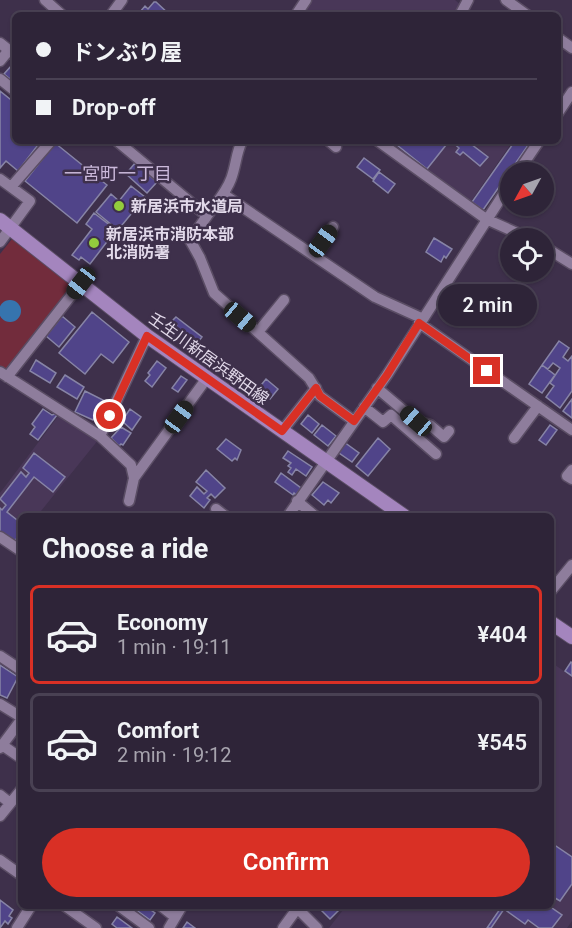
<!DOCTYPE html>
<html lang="en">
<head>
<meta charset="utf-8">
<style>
	body { margin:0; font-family:Roboto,"Noto Sans JP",sans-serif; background:#362c40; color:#f1f3f6; height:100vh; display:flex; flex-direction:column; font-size:22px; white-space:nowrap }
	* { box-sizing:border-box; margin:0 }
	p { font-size:20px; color:#a7a4ae }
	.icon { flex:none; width:33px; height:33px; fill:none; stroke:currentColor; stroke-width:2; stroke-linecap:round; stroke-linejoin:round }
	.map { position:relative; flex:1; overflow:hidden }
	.details { position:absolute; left:18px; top:513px; width:536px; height:396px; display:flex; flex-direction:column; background:#2e2438; border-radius:9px; box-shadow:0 2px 4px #0004,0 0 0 2px #494153 }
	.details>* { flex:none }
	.guide { position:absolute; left:12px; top:12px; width:549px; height:132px; border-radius:9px; box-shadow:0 2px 4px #0004,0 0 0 2px #494153; display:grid; align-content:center; height:132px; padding:0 24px; background:#2e2438 }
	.needle { width:39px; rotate:230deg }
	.tools { position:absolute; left:500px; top:162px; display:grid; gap:12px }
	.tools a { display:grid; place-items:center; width:54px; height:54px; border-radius:50%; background:#2e2438; box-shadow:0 2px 4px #0004,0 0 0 2px #494153; font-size:30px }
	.end { position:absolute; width:27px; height:27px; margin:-14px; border:8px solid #d93025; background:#fff; box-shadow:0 0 0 3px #fff }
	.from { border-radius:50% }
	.bubble { position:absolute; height:42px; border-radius:21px; background:#2e2438; box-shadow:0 2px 4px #0004,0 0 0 2px #494153; font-size:20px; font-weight:600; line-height:42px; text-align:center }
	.car { position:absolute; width:18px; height:36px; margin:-18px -9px; border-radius:8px; box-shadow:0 0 4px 2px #0007; background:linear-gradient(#222 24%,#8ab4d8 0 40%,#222 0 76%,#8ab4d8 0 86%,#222 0) }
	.guide b { display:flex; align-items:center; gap:21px; height:57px; font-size:22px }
	.guide b+b { border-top:2px solid #494153 }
	.guide i { width:15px; height:15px; background:#f1f3f6 }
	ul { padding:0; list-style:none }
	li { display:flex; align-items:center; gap:18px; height:99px; margin:0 12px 9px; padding:0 12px; border:3px solid #494153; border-radius:9px }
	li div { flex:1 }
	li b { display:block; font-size:22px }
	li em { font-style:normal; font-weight:600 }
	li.selected { border-color:#d93025 }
	li>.icon { width:54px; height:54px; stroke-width:1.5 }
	h2 { padding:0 24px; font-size:27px; line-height:72px }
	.cta { display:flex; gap:12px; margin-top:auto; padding:12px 24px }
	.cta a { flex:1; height:69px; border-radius:36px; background:#d93025; color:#fff; font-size:24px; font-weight:600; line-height:69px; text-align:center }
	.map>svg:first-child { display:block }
	.built { fill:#493758 }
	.green { fill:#722c3c }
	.water { fill:#3674ae }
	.building { fill:#504489; stroke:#8784a6; stroke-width:1.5 }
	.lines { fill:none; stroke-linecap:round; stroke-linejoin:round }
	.minor-casing { stroke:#5a4d64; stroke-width:13 }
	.major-casing { stroke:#5a4d64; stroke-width:16 }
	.minor { stroke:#8e7d9c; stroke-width:10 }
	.major { stroke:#a485be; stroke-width:14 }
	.route { stroke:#d93025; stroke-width:8 }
	.poi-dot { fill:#93cc3d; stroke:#3e304b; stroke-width:2 }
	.labels { text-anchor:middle; stroke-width:5; stroke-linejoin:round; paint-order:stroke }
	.poi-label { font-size:16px; font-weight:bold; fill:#e2d9ea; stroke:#3e304b; text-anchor:start }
	.street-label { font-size:16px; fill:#e2d9ea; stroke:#3e304b }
	.neighbourhood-label { font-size:18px; fill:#cbb9db; stroke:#3e304b }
</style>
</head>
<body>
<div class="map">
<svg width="572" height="928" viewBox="0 0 572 928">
	<rect width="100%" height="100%" fill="#3e304b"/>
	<path class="built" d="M310,0H455L462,6L458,15H301Z
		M384,141H513L470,203Z
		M59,415L99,439L37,516H21V535L14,544L0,534V493Z
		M551,662L572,677V921L567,928H329L346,906H550Z"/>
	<path class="green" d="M12,239L73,285V288L7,372L0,368V254Z"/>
	<path class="water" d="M-1 311a11 11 0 1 1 22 0a11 11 0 1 1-22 0Z"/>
	<path class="building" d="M154,2H156L170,15H142L139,13L145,6L148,9Z
		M12,65L15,67V83L4,74Z
		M0,91L15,103V141H41L18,171L6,161L0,168Z
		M392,141H441L446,145L427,169Z
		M451,141H473L471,144L488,157L480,166L463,152L460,155L456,152L459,148Z
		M515,141H531L483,210L472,202Z
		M55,143L107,185L77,223L25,181Z
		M364,158L380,170L373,179L357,167Z
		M135,163L157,182L147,193L126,174Z
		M379,172L395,184L388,193L373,181Z
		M131,186L145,197L118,230L96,212L111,194L119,201Z
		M94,213L116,230L90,264L81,257L79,260L72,255L92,229L86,224Z
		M434,238L452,249L446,258L444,256L441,262L426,252Z
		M92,312L129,342L113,363L101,354L85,374L59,353Z
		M62,316L75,327L59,347L46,336Z
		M176,317L202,337L192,350L172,334L177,325L172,321Z
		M559,341L569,348L563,357L568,361L572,356V391L560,408L546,397L554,386L550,383L560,368L553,363L548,369L542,365Z
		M36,360L56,373L50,383L30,371Z
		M157,361L166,368L152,387L145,381L150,375L148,373Z
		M542,365L555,375L542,393L529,384Z
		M65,375L84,387L77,399L57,387Z
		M181,376L187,380L178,392L172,388Z
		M266,379L278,389L270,399L258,389Z
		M85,391L103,400L93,420L75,412Z
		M572,399V418L563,411Z
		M43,409L52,415L55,414L57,415L38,440L30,434L35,427L32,424Z
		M130,409L141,417L132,430L122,421Z
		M308,415L319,424L312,433L301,424Z
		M322,425L336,436L328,446L314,435Z
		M550,425L557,430L546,445L539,440Z
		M121,427L131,433L123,445L121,444L119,446L111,438Z
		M378,438L390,449L368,476L356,466Z
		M226,439L241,450L237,460L235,458L232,461L217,449Z
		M344,442L359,453L352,462L339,453L338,450Z
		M288,451L312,467L306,476L296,469L292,475L288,472L291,468L288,466L291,463L283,458Z
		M34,453L65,477L53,492L34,477L7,512L21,523V533L14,542L0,531V508L2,510L6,505L0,499L21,472L26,477L29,473L23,468Z
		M206,470L225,488L215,498L211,494L207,498L210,500L204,508L190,496L197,487L204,494L207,491L196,482Z
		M281,473L301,488L296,495L294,493L293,495L275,482Z
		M323,482L339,493L331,503L328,500L324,505L312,495Z
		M571,662L572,663V676L565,671Z
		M0,665L18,677L7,698L0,695Z
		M550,842L572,857V884L560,901L550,895Z
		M0,900L13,910L9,916L12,918L8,924L5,921L0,928Z
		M131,906H145L155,913L150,920Z
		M317,906H337L340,909L330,919Z
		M502,906L510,908L511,906H549L562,915L552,928H539L528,920L525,924L504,909L491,928H487Z
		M117,917L132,928H117L112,924Z
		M187,922L195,928H183Z"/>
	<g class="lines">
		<defs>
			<path id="minor" d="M45,0L62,15
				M506,0L527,15
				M111,15L122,0
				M296,15L306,0
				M460,15L468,0
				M558,38L572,48
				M0,43L15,55
				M0,61L9,50
				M0,79L15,91
				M558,113L572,92
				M117,141L207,216C215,204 226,193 231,179C236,166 236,153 242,141
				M329,141L336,147
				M378,141L486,219L528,238
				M518,172L539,141
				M0,179L30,201L0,242
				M11,187L51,141
				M223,194L375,297L419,317V323L572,430
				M207,216L190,240L200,258L214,293L309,378L320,396L354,421
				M543,246L572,264
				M313,255L333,227
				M258,332L284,300
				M0,372L100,436L131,465L134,478L129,501
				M7,377L81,283
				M377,388L416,421L430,425L444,437L449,431
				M364,407L383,422L391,415L436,454
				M282,431L316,388
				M100,436L147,336
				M514,438L538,406
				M572,470L567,476L572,479
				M134,478L207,378
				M297,501L315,516
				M216,509L225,516
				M288,516L387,375L510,184
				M0,537L21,551
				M550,592L572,565
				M0,656L21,670
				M0,704L21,717
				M2,745L21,758
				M0,748L21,720
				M0,795L10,803
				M0,816L21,790
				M0,860L21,875
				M65,906L96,928
				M119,906L149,928
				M161,906L175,917
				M295,906L317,928
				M17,928L31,906
				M169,928L182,906
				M283,928L299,906"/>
			<path id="major" d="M0,220L147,336L404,516
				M550,622L572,637"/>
		</defs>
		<use href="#minor" class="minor-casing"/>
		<use href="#major" class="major-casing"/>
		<use href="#minor" class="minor"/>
		<use href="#major" class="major"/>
	</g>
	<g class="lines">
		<path class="route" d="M110,416L147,336L282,431L316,388L320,396L354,421L387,375L419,323L487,371"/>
	</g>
	<g class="poi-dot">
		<circle cx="119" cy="206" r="6"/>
		<circle cx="94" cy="243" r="6"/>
	</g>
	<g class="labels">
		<g class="poi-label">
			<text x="131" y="212">新居浜市水道局</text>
			<text x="106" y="240">新居浜市消防本部<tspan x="106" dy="18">北消防署</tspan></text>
		</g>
		<g class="street-label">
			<text transform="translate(209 358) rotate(36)" y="6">壬生川新居浜野田線</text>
		</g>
		<g class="neighbourhood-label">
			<text x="118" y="180">一宮町一丁目</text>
		</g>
	</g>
</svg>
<div class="tools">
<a><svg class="needle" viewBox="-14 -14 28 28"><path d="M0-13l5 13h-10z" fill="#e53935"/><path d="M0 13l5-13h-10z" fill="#a7a4ae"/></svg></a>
<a><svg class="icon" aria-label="locate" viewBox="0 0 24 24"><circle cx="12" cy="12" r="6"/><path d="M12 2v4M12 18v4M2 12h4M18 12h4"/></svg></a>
</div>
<i class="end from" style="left:110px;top:416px"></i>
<i class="end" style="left:487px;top:371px"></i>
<div class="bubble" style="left:438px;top:284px;width:99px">2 min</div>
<i class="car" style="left:323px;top:241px;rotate:36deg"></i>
<i class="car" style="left:81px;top:283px;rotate:218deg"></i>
<i class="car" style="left:240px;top:317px;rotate:130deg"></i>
<i class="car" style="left:179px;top:417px;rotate:36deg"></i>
<i class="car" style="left:416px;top:421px;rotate:311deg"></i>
<div class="guide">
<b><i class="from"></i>ドンぶり屋</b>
<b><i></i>Drop-off</b>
</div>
<section class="details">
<h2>Choose a ride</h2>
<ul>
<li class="selected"><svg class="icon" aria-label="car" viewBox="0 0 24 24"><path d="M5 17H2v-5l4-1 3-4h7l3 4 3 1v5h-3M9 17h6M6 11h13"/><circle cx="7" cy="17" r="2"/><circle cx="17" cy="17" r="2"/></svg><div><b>Economy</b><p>1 min · 19:11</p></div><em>¥404</em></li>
<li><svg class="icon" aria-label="car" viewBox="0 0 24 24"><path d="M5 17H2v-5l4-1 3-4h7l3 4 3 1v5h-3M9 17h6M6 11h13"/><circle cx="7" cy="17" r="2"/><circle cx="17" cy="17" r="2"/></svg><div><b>Comfort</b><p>2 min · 19:12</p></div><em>¥545</em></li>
</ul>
<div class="cta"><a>Confirm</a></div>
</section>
</div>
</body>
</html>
